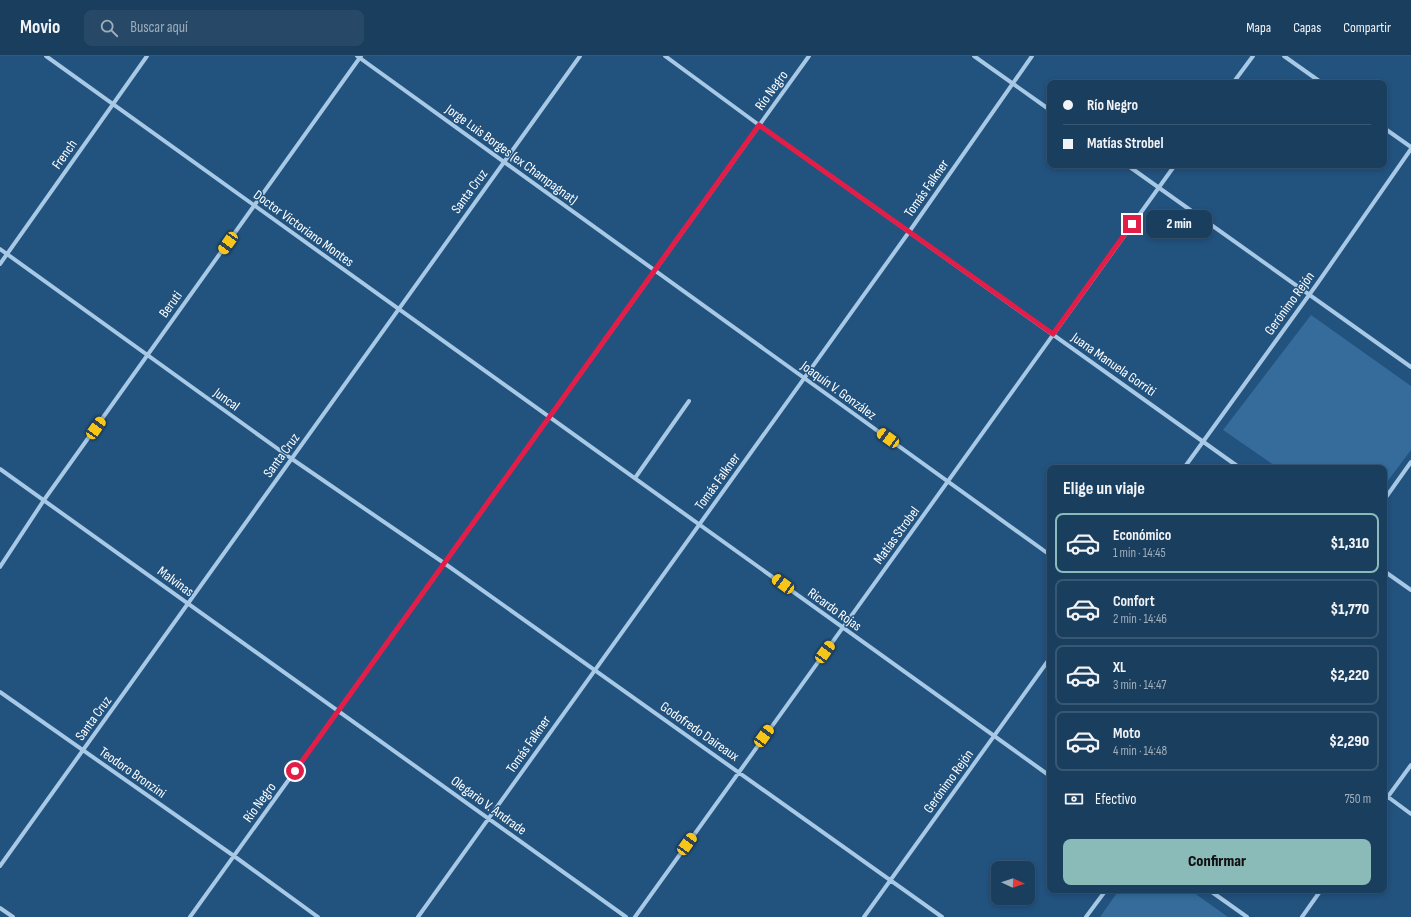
<!DOCTYPE html>
<html lang="es">
<head>
<meta charset="utf-8">
<style>
	body { margin:0; font-family:"Sofia Sans Condensed",sans-serif; background:#274967; color:#f1f3f6; height:100vh; display:flex; flex-direction:column; font-size:15px; white-space:nowrap }
	* { box-sizing:border-box; margin:0 }
	p { font-size:13px; color:#9faebc }
	.icon { flex:none; width:22px; height:22px; fill:none; stroke:currentColor; stroke-width:2; stroke-linecap:round; stroke-linejoin:round }
	.map { position:relative; flex:1; overflow:hidden }
	.drawer { position:absolute; left:1047px; top:409px; width:340px; height:428px; display:flex; flex-direction:column; background:#1a3e5e; border-radius:8px; box-shadow:0 2px 6px #0003,0 0 0 1px #385773 }
	.drawer>* { flex:none }
	.top-card { position:absolute; left:1047px; top:24px; width:340px; height:88px; border-radius:8px; box-shadow:0 2px 6px #0003,0 0 0 1px #385773; display:grid; align-content:center; height:88px; padding:0 16px; background:#1a3e5e }
	.needle { width:26px; rotate:93deg }
	.fabs { position:absolute; left:991px; top:805px; display:grid; gap:8px }
	.fabs a { display:grid; place-items:center; width:44px; height:44px; border-radius:8px; background:#1a3e5e; box-shadow:0 2px 6px #0003,0 0 0 1px #385773; font-size:20px }
	.end { position:absolute; width:18px; height:18px; margin:-9px; border:5px solid #e11d48; background:#fff; box-shadow:0 0 0 2px #fff }
	.from { border-radius:50% }
	.bubble { position:absolute; height:28px; border-radius:8px; background:#1a3e5e; box-shadow:0 2px 6px #0003,0 0 0 1px #385773; font-size:13px; font-weight:800; line-height:28px; text-align:center }
	.car { position:absolute; width:12px; height:24px; margin:-12px -6px; border-radius:5px; box-shadow:0 0 3px 1px #0007; background:linear-gradient(#f5c518 24%,#345 0 40%,#f5c518 0 76%,#345 0 86%,#f5c518 0) }
	.top-card b { display:flex; align-items:center; gap:14px; height:38px; font-size:15px }
	.top-card b+b { border-top:1px solid #385773 }
	.top-card i { width:10px; height:10px; background:#f1f3f6 }
	ul { padding:0; list-style:none }
	li { display:flex; align-items:center; gap:12px; height:60px; margin:0 8px 6px; padding:0 8px; border:2px solid #385773; border-radius:8px }
	li div { flex:1 }
	li b { display:block; font-size:15px }
	li em { font-style:normal; font-weight:800 }
	li.on { border-color:#8bbbb9 }
	li>.icon { width:36px; height:36px; stroke-width:1.5 }
	h2 { padding:0 16px; font-size:18px; line-height:48px }
	.pay { display:flex; align-items:center; gap:10px; height:44px; padding:0 16px; font-size:15px }
	.pay p { margin-inline-start:auto }
	.primary-button { display:flex; gap:8px; margin-top:auto; padding:8px 16px }
	.primary-button a { flex:1; height:46px; border-radius:8px; background:#8bbbb9; color:#111; font-size:16px; font-weight:800; line-height:46px; text-align:center }
	header { display:flex; align-items:center; gap:24px; box-sizing:border-box; height:56px; padding:0 20px; background:#1a3e5e; border-bottom:1px solid #385773 }
	header strong { font-size:19px }
	nav { display:flex; gap:22px; margin-inline-start:auto; font-size:14px }
	.search { width:280px; height:36px; background:#274967; display:flex; align-items:center; gap:10px; box-sizing:border-box; padding:0 14px; border-radius:8px; color:#9faebc; font-size:15px }
	.map>svg:first-child { display:block }
	.green { fill:#356c9c }
	.lines { fill:none; stroke-linecap:round; stroke-linejoin:round }
	.street { stroke:#a7c9e6; stroke-width:4 }
	.route { stroke:#e11d48; stroke-width:5 }
	.labels { text-anchor:middle; stroke-width:3; stroke-linejoin:round; paint-order:stroke }
	.street-label { font-size:14px; fill:#fff; stroke:#22527e }
</style>
</head>
<body>
<header>
<strong>Movio</strong>
<div class="search"><svg class="icon" aria-label="search" viewBox="0 0 24 24"><circle cx="10" cy="10" r="6"/><path d="M15 15l6 6"/></svg>Buscar aquí</div>
<nav><a>Mapa</a><a>Capas</a><a>Compartir</a></nav>
</header>
<div class="map">
<svg width="1411" height="861" viewBox="0 0 1411 861">
	<rect width="100%" height="100%" fill="#22527e"/>
	<path class="green" d="M1311,259L1411,330V394L1384,430V412H1278L1223,374Z
		M1119,834H1190L1228,861H1100Z"/>
	<g class="lines">
		<path class="street" d="M46,0L1050,720
			M357,0L1050,499
			M665,0L759,69L1240,412
			M974,0L1050,54
			M1284,0L1322,27
			M1233,27L1253,0
			M1384,72L1411,91
			M1127,109L1411,311
			M0,193L292,403L444,507L942,861
			M0,208L147,0
			M1184,412L1317,228L1411,93
			M0,413L626,861
			M635,422L689,345
			M1384,444L1411,406
			M0,511L44,444L361,0
			M1384,515L1411,534
			M0,636L234,800L318,861
			M1384,738L1411,758
			M1384,746L1411,709
			M0,810L580,0
			M1209,834L1247,861
			M0,852L13,861
			M190,861L809,0
			M418,861L909,176L1032,0
			M635,861L1175,109
			M864,861L1050,602
			M1086,861L1106,834
			M1302,861L1321,834"/>
	</g>
	<g class="lines">
		<path class="route" d="M295,715L759,69L1053,278L1132,168"/>
	</g>
	<g class="labels">
		<g class="street-label">
			<text transform="translate(771 34) rotate(-54)" y="5">Río Negro</text>
			<text transform="translate(64 98) rotate(-55)" y="5">French</text>
			<text transform="translate(512 98) rotate(36)" y="5">Jorge Luis Borges (ex Champagnat)</text>
			<text transform="translate(926 132) rotate(-55)" y="5">Tomás Falkner</text>
			<text transform="translate(469 135) rotate(-54)" y="5">Santa Cruz</text>
			<text transform="translate(304 172) rotate(36)" y="5">Doctor Victoriano Montes</text>
			<text transform="translate(1289 247) rotate(-54)" y="5">Gerónimo Rejón</text>
			<text transform="translate(170 248) rotate(-54)" y="5">Beruti</text>
			<text transform="translate(1114 308) rotate(35)" y="5">Juana Manuela Gorriti</text>
			<text transform="translate(839 334) rotate(36)" y="5">Joaquín V. González</text>
			<text transform="translate(227 343) rotate(36)" y="5">Juncal</text>
			<text transform="translate(281 399) rotate(-54)" y="5">Santa Cruz</text>
			<text transform="translate(717 425) rotate(-54)" y="5">Tomás Falkner</text>
			<text transform="translate(896 479) rotate(-54)" y="5">Matías Strobel</text>
			<text transform="translate(176 525) rotate(36)" y="5">Malvinas</text>
			<text transform="translate(835 553) rotate(36)" y="5">Ricardo Rojas</text>
			<text transform="translate(93 662) rotate(-54)" y="5">Santa Cruz</text>
			<text transform="translate(700 675) rotate(35)" y="5">Godofredo Daireaux</text>
			<text transform="translate(528 688) rotate(-55)" y="5">Tomás Falkner</text>
			<text transform="translate(133 716) rotate(35)" y="5">Teodoro Bronzini</text>
			<text transform="translate(948 725) rotate(-54)" y="5">Gerónimo Rejón</text>
			<text transform="translate(259 746) rotate(-54)" y="5">Río Negro</text>
			<text transform="translate(489 749) rotate(36)" y="5">Olegario V. Andrade</text>
		</g>
	</g>
</svg>
<div class="fabs">
<a><svg class="needle" viewBox="-14 -14 28 28"><path d="M0-13l5 13h-10z" fill="#e53935"/><path d="M0 13l5-13h-10z" fill="#9faebc"/></svg></a>
</div>
<i class="end from" style="left:295px;top:715px"></i>
<i class="end" style="left:1132px;top:168px"></i>
<div class="bubble" style="left:1146px;top:154px;width:66px">2 min</div>
<i class="car" style="left:228px;top:187px;rotate:215deg"></i>
<i class="car" style="left:96px;top:372px;rotate:35deg"></i>
<i class="car" style="left:888px;top:382px;rotate:306deg"></i>
<i class="car" style="left:783px;top:528px;rotate:306deg"></i>
<i class="car" style="left:825px;top:596px;rotate:36deg"></i>
<i class="car" style="left:764px;top:680px;rotate:36deg"></i>
<i class="car" style="left:687px;top:788px;rotate:36deg"></i>
<div class="top-card">
<b><i class="from"></i>Río Negro</b>
<b><i></i>Matías Strobel</b>
</div>
<section class="drawer">
<h2>Elige un viaje</h2>
<ul>
<li class="on"><svg class="icon" aria-label="car" viewBox="0 0 24 24"><path d="M5 17H2v-5l4-1 3-4h7l3 4 3 1v5h-3M9 17h6M6 11h13"/><circle cx="7" cy="17" r="2"/><circle cx="17" cy="17" r="2"/></svg><div><b>Económico</b><p>1 min · 14:45</p></div><em>$1,310</em></li>
<li><svg class="icon" aria-label="car" viewBox="0 0 24 24"><path d="M5 17H2v-5l4-1 3-4h7l3 4 3 1v5h-3M9 17h6M6 11h13"/><circle cx="7" cy="17" r="2"/><circle cx="17" cy="17" r="2"/></svg><div><b>Confort</b><p>2 min · 14:46</p></div><em>$1,770</em></li>
<li><svg class="icon" aria-label="car" viewBox="0 0 24 24"><path d="M5 17H2v-5l4-1 3-4h7l3 4 3 1v5h-3M9 17h6M6 11h13"/><circle cx="7" cy="17" r="2"/><circle cx="17" cy="17" r="2"/></svg><div><b>XL</b><p>3 min · 14:47</p></div><em>$2,220</em></li>
<li><svg class="icon" aria-label="car" viewBox="0 0 24 24"><path d="M5 17H2v-5l4-1 3-4h7l3 4 3 1v5h-3M9 17h6M6 11h13"/><circle cx="7" cy="17" r="2"/><circle cx="17" cy="17" r="2"/></svg><div><b>Moto</b><p>4 min · 14:48</p></div><em>$2,290</em></li>
</ul>
<div class="pay"><svg class="icon" aria-label="cash" viewBox="0 0 24 24"><path d="M3 7h18v10H3z"/><circle cx="12" cy="12" r="2"/></svg>Efectivo<p>750 m</p></div>
<div class="primary-button"><a>Confirmar</a></div>
</section>
</div>
</body>
</html>
